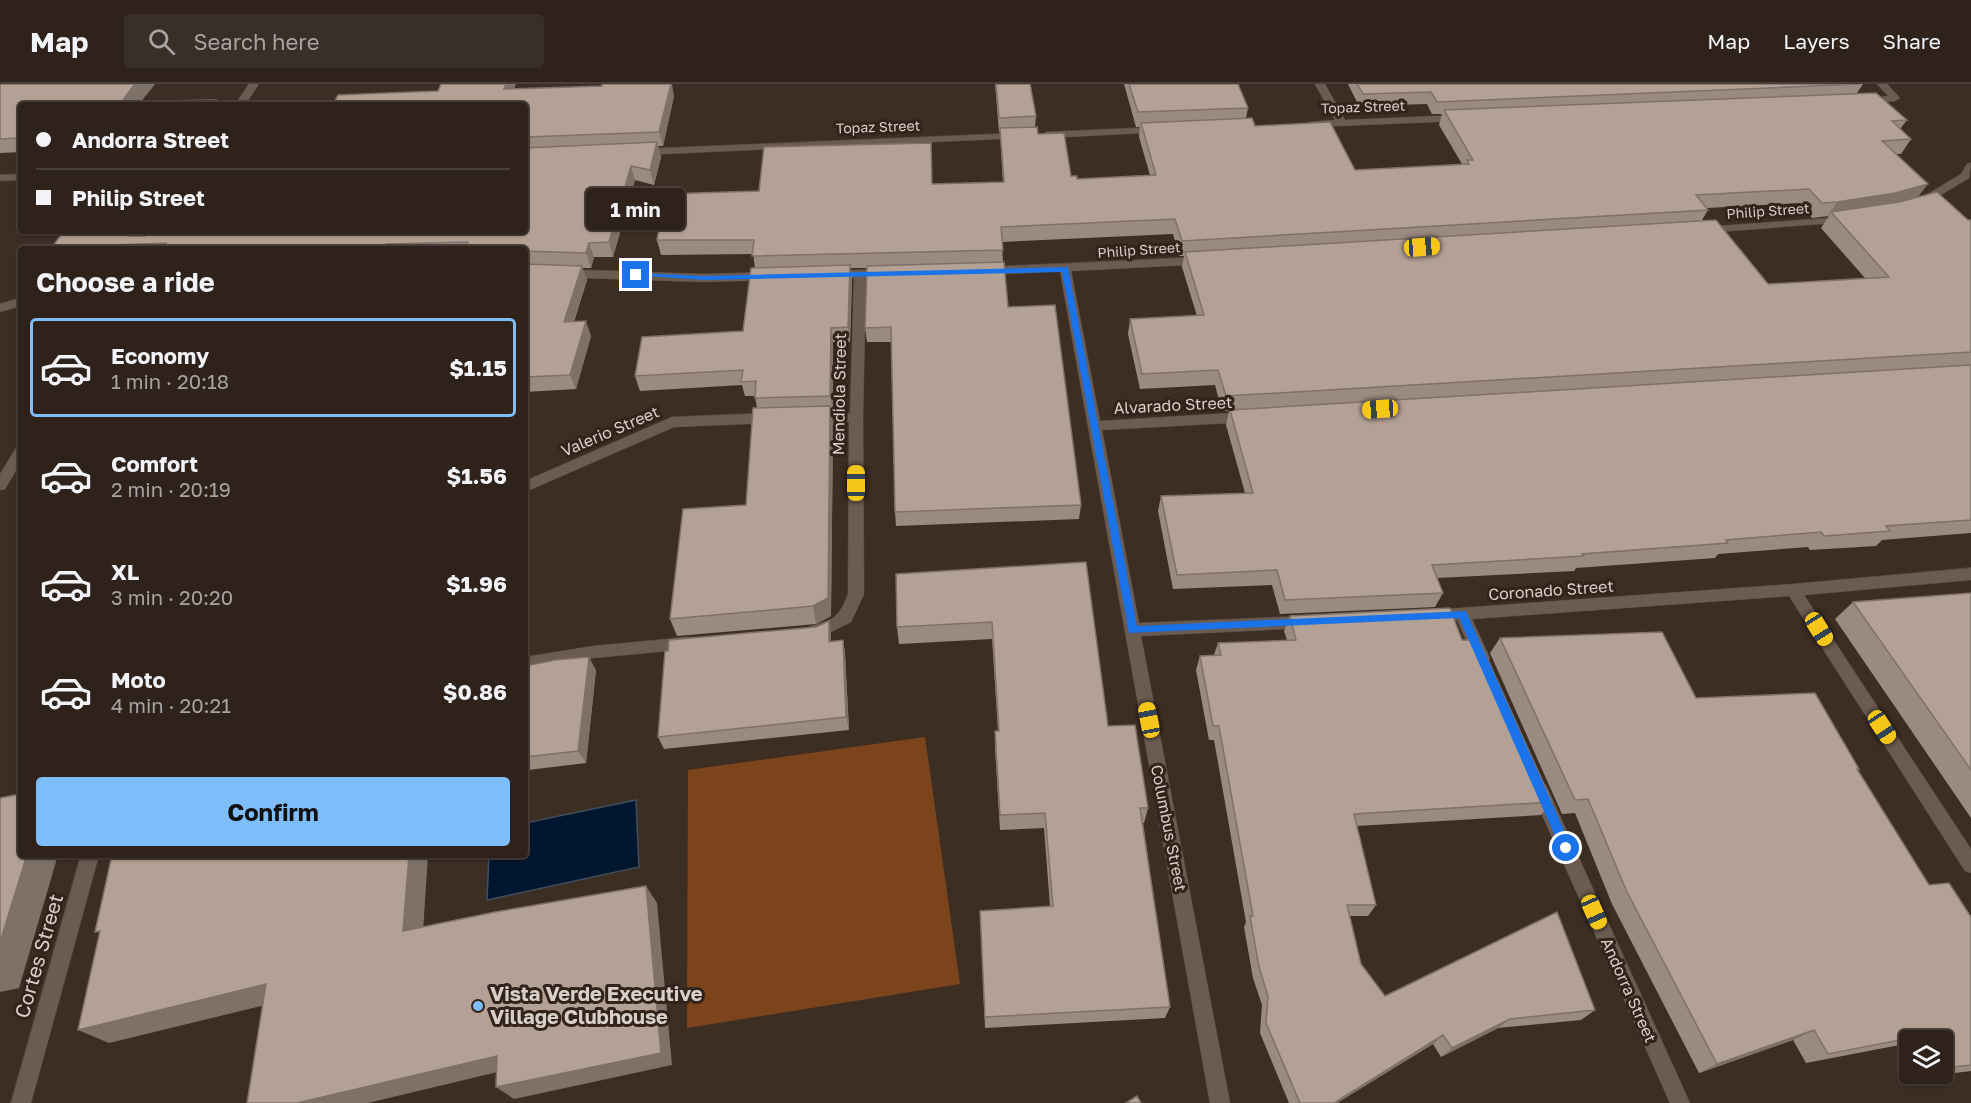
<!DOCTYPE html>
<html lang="en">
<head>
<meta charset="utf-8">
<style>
	body { margin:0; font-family:"Golos Text",sans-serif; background:#3a2f28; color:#f1f3f6; height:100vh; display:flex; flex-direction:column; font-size:22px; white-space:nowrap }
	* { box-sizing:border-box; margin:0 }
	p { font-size:20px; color:#a7a4a3 }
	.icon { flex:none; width:33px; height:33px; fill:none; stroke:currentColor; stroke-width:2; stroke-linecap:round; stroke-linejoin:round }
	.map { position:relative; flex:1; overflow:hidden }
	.drawer { position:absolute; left:18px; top:162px; width:510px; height:612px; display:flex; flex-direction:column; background:#2e221b; border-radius:6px; box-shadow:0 2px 4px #0004,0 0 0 2px #493f3a }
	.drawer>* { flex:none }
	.guide { position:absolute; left:18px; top:18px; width:510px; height:132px; border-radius:6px; box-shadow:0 2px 4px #0004,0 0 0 2px #493f3a; display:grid; align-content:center; height:132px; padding:0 18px; background:#2e221b }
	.tools { position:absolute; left:1899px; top:946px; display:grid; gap:12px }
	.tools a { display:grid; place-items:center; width:54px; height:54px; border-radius:6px; background:#2e221b; box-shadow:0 2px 4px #0004,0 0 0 2px #493f3a; font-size:30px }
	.end { position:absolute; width:27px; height:27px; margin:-14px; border:8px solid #1a73e8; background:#fff; box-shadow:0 0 0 3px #fff }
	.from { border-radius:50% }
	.bubble { position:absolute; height:42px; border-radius:6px; background:#2e221b; box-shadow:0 2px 4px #0004,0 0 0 2px #493f3a; font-size:20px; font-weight:700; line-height:42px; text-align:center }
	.car { position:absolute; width:18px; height:36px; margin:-18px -9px; border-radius:8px; box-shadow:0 0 4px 2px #0007; background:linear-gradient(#f5c518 24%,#345 0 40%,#f5c518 0 76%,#345 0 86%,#f5c518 0) }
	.guide b { display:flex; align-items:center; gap:21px; height:57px; font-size:22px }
	.guide b+b { border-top:2px solid #493f3a }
	.guide i { width:15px; height:15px; background:#f1f3f6 }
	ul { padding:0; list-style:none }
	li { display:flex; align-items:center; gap:18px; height:99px; margin:0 12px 9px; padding:0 6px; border:3px solid transparent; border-radius:6px }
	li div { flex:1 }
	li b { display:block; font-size:22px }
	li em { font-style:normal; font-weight:700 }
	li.current { border-color:#7fbdfa }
	li>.icon { width:54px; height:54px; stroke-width:1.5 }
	h2 { padding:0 18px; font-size:27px; line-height:72px }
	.button { display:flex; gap:12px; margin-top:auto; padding:12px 18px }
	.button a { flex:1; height:69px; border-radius:6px; background:#7fbdfa; color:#111; font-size:24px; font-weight:700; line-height:69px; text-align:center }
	header { display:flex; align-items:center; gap:36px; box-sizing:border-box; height:84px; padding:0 30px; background:#2e221b; border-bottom:2px solid #493f3a }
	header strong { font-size:28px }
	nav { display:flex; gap:33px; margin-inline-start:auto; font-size:21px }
	.search { width:420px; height:54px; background:#3a2f28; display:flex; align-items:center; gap:15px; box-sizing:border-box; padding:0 21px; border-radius:6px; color:#a7a4a3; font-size:22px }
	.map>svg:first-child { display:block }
	.green { fill:#7c441a }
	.water { fill:#00172f; stroke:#414e5d; stroke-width:1.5 }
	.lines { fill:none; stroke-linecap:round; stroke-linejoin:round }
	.minor-casing { stroke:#564a42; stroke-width:1 }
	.minor { fill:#6c5b51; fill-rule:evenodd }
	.wall { fill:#9b8a80; fill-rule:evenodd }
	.shaded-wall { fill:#7e7168 }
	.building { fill:#b4a195; stroke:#7e7168; stroke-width:1.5 }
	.route { fill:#1a73e8 }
	.poi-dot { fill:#7fbdfa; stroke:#32241b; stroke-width:2 }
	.labels { text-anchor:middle; stroke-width:6; stroke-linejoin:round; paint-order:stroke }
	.far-street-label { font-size:14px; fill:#d9cfc9; stroke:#32241b }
	.street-label { font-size:16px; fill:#d9cfc9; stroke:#32241b }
	.near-street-label { font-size:20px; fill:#d9cfc9; stroke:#32241b }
	.near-poi-label { font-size:20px; font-weight:bold; fill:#d9cfc9; stroke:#32241b; text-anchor:start }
</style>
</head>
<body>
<header>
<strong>Map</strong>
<div class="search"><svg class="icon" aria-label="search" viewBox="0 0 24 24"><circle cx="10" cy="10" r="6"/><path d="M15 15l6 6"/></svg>Search here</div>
<nav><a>Map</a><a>Layers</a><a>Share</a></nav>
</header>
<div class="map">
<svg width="1971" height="1019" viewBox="0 0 1971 1019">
	<rect width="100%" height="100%" fill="#3d2e24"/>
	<path class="green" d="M925,653L960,900L687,944L688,686Z"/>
	<path class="water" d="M636,716L639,783L487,816L489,771H525V739Z"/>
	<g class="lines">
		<defs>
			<path id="minor" d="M249,0H259L245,21H235Z
				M1315,0H1325L1345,36L1459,31L1464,34L1459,37L1313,43L1308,40L1309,38L1335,36Z
				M1877,0H1887L1900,14L1895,17L1863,20V16L1888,12Z
				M1160,43L1165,46L1164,48L1046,54L1041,51L1046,48Z
				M1019,49L1023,50V54L641,71L636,68L641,65Z
				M1971,79L1969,94L1926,120H1918V116L1961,90L1967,80Z
				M21,90V96L0,97V91Z
				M1843,133L1849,136L1847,138L1705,149L1699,146L1705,143Z
				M1202,173L1208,177L1206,180L1071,187L1100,337L1248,328L1255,333L1248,338L1102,346L1139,539L1306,532L1311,534L1314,538L1311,542L1306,544L1141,552L1230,1019H1210L1060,187L987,191L981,187L987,183Z
				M525,184L704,190L768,188L774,192L768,196L704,198L525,192Z
				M885,185L891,189L889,192L866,193L863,333L864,510L851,538L819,554L806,552L803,548L806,544C832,535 837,538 848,510L849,338L811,339L804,334L811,329H850L854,194L831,195L825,191L831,187Z
				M21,214V222L0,228V220Z
				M772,329L779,334L772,339L674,343L525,408V397L672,333Z
				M21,362V378L5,405L0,406V390L16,364Z
				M1971,484V496L1804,511L1971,765V789L1965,787L1789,512L1472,535L1490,574L1488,579L1482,581L1476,579L1457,536H1427L1424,532L1427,528L1432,526L1793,500Z
				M689,553L694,554L697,559L694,564L689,565L593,574L525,587V573L593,562Z
				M1540,698L1546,701L1690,1019H1670L1531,706L1534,701Z
				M81,771H99L31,1019H11Z"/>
		</defs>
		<use href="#minor" class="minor-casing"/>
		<use href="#minor" class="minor"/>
	</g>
	<path class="wall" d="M0,0H155L138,21H21V68L0,69Z
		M995,0H1030L1036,32L1035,43L1038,50L1071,92L1077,95L1150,91L1139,53L1140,43H1136L1124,0H1238L1248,24L1246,34L1255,42L1355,86L1462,80L1439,41L1442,30H1432L1427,20L1359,22L1348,0H1863L1857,9L1907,36L1900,45L1911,55L1901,70H1896L1918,113L1968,136H1971V449L1882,456L1876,462L1810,466L1808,463L1718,470L1715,474L1576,484L1574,487L1437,494L1443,509L1435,523L1280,530L1272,501L1173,505L1158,427L1161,412L1245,409L1226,341L1229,327H1222L1215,301L1140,305L1128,250L1130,235L1197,232L1182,183L1184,172H1179L1173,150L1002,158L1003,178L1008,223L1081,421L1079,435L896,442L895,428L891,258H867L865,244L867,184H850L852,196L850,258H833V327H830L833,341L831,532L816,540L677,552L670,535L746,421L757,324L755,312H745L742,301L640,307L635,292L743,247L755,184L753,170L661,171L657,156L759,107L1003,99L1000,48H999ZM1800,119L1812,134L1829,132L1821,144L1865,194L1768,200L1702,136L1708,126L1707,124Z
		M515,5L674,12L663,62H658L661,73L654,101L635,96L613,173H594L591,184H582L587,196L574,238L591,252L576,305L525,308V165H53L52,163L64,147H525V21Z
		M1086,478L1108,642L1148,724L1144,739H1143L1170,923L1165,934L985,944L980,827L1050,822L1044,744L1000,746L995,664V647H998L992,555L899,560L897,543Z
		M1971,509V734L1835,535L1853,518Z
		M1290,532L1462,556L1552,718L1541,731L1357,742L1376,821L1368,832H1350L1361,880L1385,912L1595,926L1581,936L1498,944L1441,973L1433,960L1337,1019H1289L1260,949L1262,921L1253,894L1244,843L1246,838L1214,656H1209L1196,586L1200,572L1214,571L1218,559L1287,556L1284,547Z
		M831,550V557L843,556L845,570L849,646L664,665L658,653Z
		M1500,554L1696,614L1859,685L1857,686L1929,801L1971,833V987L1930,992L1929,990H1942V957H1910V959L1806,979L1793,956L1699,989L1612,820L1575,729L1562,730L1490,569Z
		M525,582L596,586L586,679L528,686L525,681Z"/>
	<path class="shaded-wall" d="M135,0H155L138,21H119Z
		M506,0H516L509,19L504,5Z
		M671,0H672L674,12L663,62L659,48Z
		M216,16L219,21H212Z
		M657,58L661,73L654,101L650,86Z
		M631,82L635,96L613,173L609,158Z
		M1928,100L1917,114L1885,124L1831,128L1829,132L1827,133L1837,118Z
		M132,147H149L143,160L129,152Z
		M589,159L594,173L591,184L586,169Z
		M850,181L852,196L850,258L848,243Z
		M582,182L587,196L569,252L564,238Z
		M586,237L591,252L576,305L570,291Z
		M831,244L833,258V327L830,312Z
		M830,322L833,341L831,532L816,540L813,522Z
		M829,537L831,550V571L829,558Z
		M843,556L845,570L849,646L846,633Z
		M589,573L596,586L586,679L578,667Z
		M27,771H58L19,904L0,908V858Z
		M409,771H428L422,863L403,847Z
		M646,802L657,819L672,981L514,1015L496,1003Z
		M266,900L290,915L109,959L78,946Z
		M1510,935L1498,944L1441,973L1452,964Z
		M1814,946L1793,956L1699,989L1717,980Z
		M1443,951L1433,960L1337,1019H1334Z
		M497,972L514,984L368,1019H297Z"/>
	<path class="building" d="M0,0H135L119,21H21V54L0,55Z
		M441,0H506L504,5L602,2V0H671L659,48L525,53V21H333L338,11L438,7Z
		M996,0H1030L1036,32L999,34Z
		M1129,0H1238L1248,24L1138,28Z
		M1357,0H1860L1437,18L1431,8L1363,10Z
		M1876,9L1907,36L1892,37L1911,55L1882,57L1928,100L1895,109L1837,118L1822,119L1809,105L1696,111L1708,126L1182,157L1175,135L1001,143L1003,166L752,172L754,156H657L665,110L759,107L764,63L931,59L932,100L1004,98L1000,44L1037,43L1038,50L1064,49L1071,92H1077V95L1156,91L1141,39L1252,34L1255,42L1330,38L1355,86L1469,80L1467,76H1473L1444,26Z
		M216,16L212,21H164L166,17Z
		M657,58L650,86L631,82L609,158L589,159L586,169L525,167V165H465L468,158L386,160L384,165H262L264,161L162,164L166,159L52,163L64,147H132L129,152H145L147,147H525V64Z
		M1937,108L1968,136H1971V268L1226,312L1218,286L1142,290L1130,235L1204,231L1185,168L1716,136L1768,200L1889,193L1831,128L1899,118Z
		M1004,178L1008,223L1055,221L1081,421L895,428L891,243L865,244L867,182Z
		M525,180L582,182L564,238L586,237L570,291L525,293Z
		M850,181L848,243L831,244L830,312L755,314L756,297L741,298L743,286L635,292L642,253L743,247L751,184Z
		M1971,281V436L1886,442L1890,447L1824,452L1821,448L1726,456L1728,459L1582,470L1584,472L1432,481L1443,509L1285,516L1277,486L1177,491L1161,412L1253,409L1230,326Z
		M830,322L828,514L813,522L670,535L683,425L746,421L753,324Z
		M1086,478L1108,642L1135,641L1148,724H1140L1170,923L985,933L980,827L1053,822L1045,729L1000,731L995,647H999L992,538L897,543L896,490Z
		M1971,509V686L1853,518Z
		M1450,524L1462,556H1479L1552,718L1354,730L1376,821H1347L1361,880L1385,912L1557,828L1595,926L1510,935L1452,964L1443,951L1334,1019H1300L1266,939L1268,912L1259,883L1250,832H1253L1219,642H1213L1200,572L1221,571L1218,559L1296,556L1290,532Z
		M829,537V558L843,556L846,633L658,653L665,567H668L669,556L816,543Z
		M1662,548L1696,614L1815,609L1859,685H1857L1929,801L1949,799L1971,833V981L1954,983L1942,963V957H1939L1935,949L1828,970L1814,946L1717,980L1627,808L1588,715L1575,716L1500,554Z
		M589,573L578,667L525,673V582L555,576Z
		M21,710V771H27L0,858V714Z
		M112,771H409L403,847L495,828L646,802L661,969L496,1003L497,972L297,1019H247L266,900L78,946L100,847L95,848Z
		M1137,1012L1141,1019H1126Z"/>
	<path class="route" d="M1068,183L1137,542L1466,527L1572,764L1570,768H1562L1459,534L1129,549L1062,188L704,196L632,191L636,189L704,192Z"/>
	<circle class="poi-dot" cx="478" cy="922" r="6"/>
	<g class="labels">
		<g class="far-street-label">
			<text transform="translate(1363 23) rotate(-2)" y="5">Topaz Street</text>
			<text transform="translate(878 43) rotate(-2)" y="5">Topaz Street</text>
			<text transform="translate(1768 127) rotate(-4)" y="5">Philip Street</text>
			<text transform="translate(1139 166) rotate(-4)" y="5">Philip Street</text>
		</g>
		<g class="street-label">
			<text transform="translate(839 310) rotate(-89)" y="6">Mendiola Street</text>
			<text transform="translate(1173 321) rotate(-3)" y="6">Alvarado Street</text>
			<text transform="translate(610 347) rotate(-23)" y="6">Valerio Street</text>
			<text transform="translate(1551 506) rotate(-4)" y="6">Coronado Street</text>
			<text transform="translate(1169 744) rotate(79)" y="6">Columbus Street</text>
			<text transform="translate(1629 906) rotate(66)" y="6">Andorra Street</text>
		</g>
		<g class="near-street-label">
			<text transform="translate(39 872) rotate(-74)" y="7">Cortes Street</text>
		</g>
		<g class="near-poi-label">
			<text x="490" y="917">Vista Verde Executive<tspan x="490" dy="23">Village Clubhouse</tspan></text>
		</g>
	</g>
</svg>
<div class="tools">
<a><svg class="icon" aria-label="layers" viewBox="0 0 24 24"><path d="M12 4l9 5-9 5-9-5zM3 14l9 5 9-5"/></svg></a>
</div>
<i class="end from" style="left:1566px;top:764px"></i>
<i class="end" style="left:636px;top:191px"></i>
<div class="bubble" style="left:586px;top:104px;width:99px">1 min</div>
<i class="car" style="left:1422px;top:163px;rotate:86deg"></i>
<i class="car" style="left:1380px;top:325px;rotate:266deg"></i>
<i class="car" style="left:856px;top:399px;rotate:0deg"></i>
<i class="car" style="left:1819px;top:545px;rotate:148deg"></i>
<i class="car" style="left:1149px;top:636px;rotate:349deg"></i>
<i class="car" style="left:1882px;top:643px;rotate:147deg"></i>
<i class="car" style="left:1594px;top:828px;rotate:156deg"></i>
<div class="guide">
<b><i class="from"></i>Andorra Street</b>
<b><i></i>Philip Street</b>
</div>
<section class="drawer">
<h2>Choose a ride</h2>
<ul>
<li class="current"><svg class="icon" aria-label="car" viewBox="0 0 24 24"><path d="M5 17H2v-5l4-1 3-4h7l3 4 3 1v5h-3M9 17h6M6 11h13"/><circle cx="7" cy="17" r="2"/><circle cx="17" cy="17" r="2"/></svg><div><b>Economy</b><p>1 min · 20:18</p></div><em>$1.15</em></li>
<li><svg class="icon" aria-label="car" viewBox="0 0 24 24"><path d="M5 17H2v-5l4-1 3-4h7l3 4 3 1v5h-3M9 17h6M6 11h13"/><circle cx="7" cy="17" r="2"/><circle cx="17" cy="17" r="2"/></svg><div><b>Comfort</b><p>2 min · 20:19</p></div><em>$1.56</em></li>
<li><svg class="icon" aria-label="car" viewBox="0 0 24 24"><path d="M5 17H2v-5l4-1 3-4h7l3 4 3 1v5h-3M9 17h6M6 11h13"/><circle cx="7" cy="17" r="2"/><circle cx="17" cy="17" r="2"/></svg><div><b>XL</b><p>3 min · 20:20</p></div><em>$1.96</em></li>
<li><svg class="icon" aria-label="car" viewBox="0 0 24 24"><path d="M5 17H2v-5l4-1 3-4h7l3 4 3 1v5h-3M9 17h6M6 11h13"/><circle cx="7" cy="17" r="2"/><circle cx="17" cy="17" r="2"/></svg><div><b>Moto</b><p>4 min · 20:21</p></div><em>$0.86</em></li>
</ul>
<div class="button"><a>Confirm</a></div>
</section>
</div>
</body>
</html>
